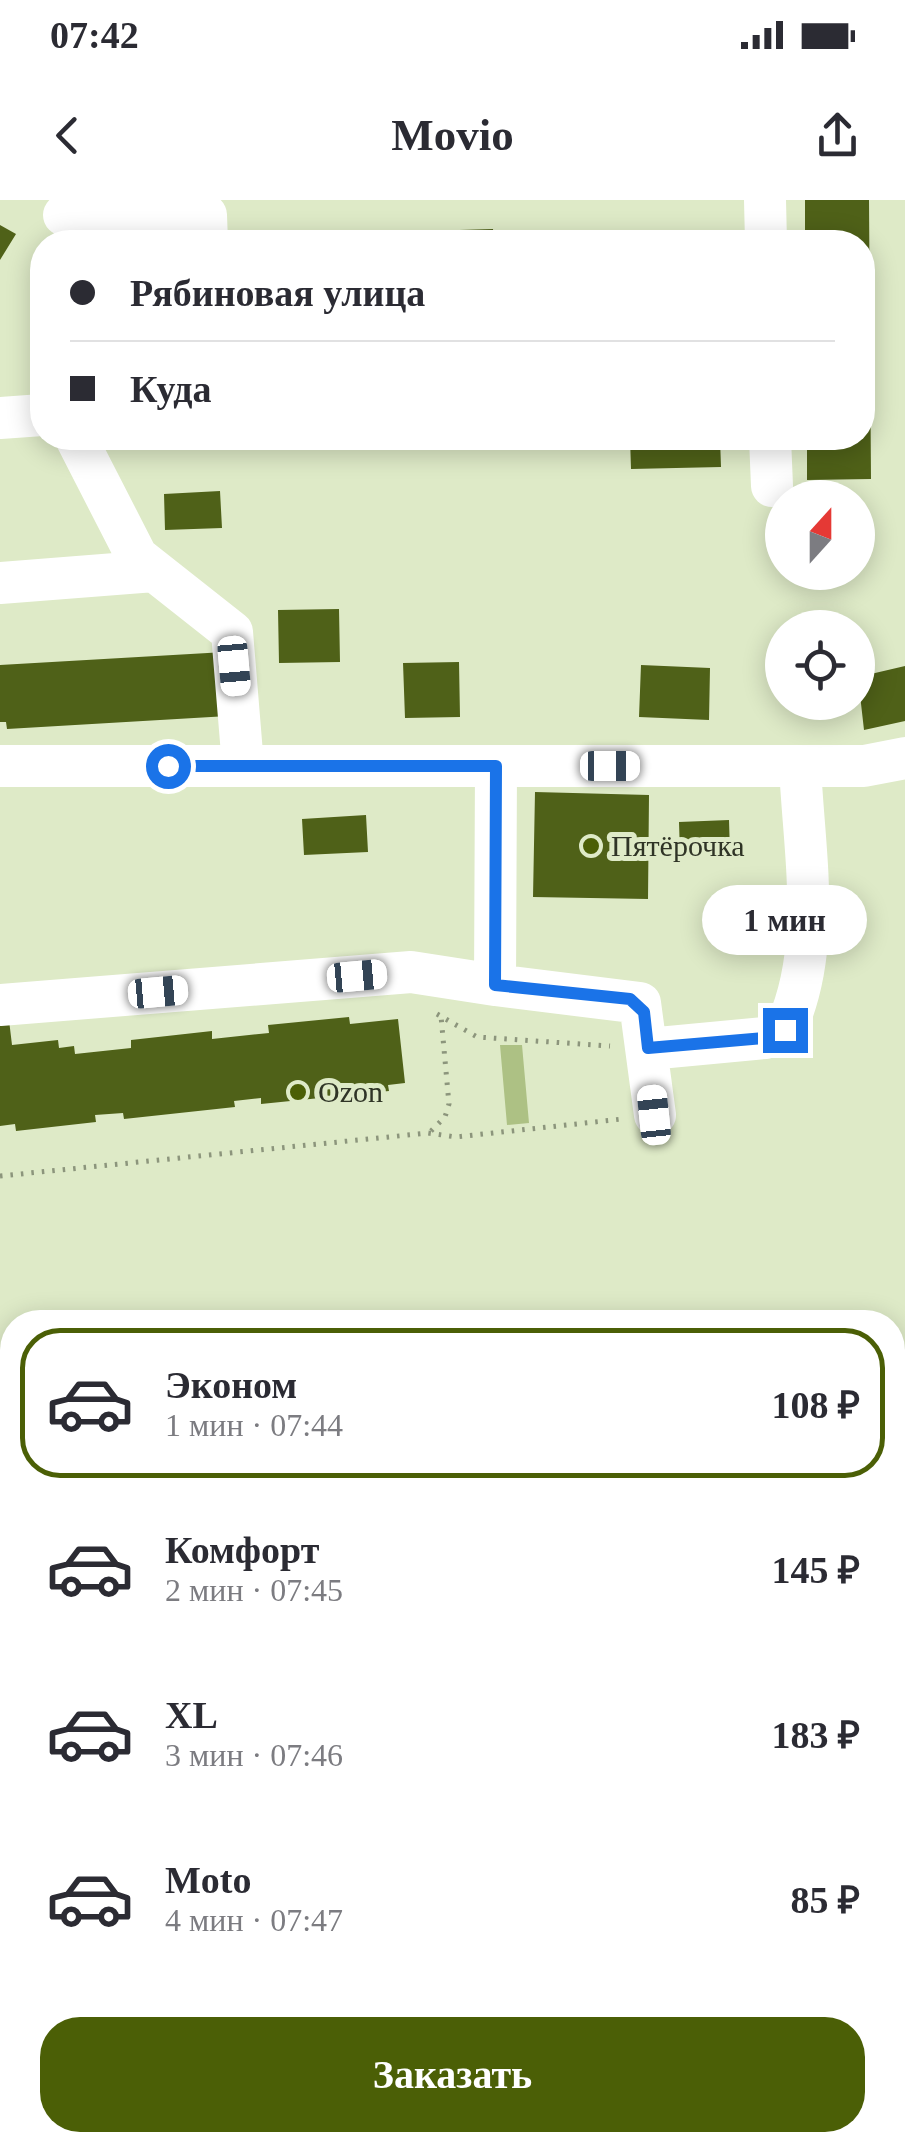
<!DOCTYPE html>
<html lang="ru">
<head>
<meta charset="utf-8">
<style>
	body { margin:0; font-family:"Times New Roman",serif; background:#f2f2f3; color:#2b2b33; height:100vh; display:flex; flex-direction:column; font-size:38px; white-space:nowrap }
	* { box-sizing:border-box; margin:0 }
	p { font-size:32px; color:#7c7c81 }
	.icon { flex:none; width:55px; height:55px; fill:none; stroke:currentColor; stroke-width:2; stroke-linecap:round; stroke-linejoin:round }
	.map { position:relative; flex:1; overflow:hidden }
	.panel { position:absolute; left:0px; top:1110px; width:905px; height:842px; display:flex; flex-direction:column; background:#fff; border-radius:40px 40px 0 0; box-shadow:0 5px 25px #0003 }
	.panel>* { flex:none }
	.guide { position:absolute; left:30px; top:30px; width:845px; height:220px; border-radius:40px; box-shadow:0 5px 25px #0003; display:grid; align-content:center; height:220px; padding:0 40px; background:#fff }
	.needle { width:65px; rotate:21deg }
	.buttons { position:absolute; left:765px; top:280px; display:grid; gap:20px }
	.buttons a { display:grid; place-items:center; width:110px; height:110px; border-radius:50%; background:#fff; box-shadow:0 5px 25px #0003; font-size:50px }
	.end { position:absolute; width:45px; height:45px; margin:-22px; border:12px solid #1a73e8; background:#fff; box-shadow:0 0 0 5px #fff }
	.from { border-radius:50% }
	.bubble { position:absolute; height:70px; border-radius:35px; background:#fff; box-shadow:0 5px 25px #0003; font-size:32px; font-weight:600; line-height:70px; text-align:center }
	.car { position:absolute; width:30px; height:60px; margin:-30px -15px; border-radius:12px; box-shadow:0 0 8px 2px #0007; background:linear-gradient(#fff 24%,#345 0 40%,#fff 0 76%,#345 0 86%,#fff 0) }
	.guide b { display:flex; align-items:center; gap:35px; height:95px; font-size:38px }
	.guide b+b { border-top:2px solid #e1e1e2 }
	.guide i { width:25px; height:25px; background:#2b2b33 }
	ul { padding:18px 0 0; list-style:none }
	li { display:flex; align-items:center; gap:30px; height:150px; margin:0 20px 15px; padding:0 20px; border:5px solid transparent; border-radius:40px }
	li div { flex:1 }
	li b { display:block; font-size:38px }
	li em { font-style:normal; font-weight:600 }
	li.current { border-color:#4b5f06 }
	li>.icon { width:90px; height:90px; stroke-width:1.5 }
	.action { display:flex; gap:20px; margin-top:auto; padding:20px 40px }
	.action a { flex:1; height:115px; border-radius:40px; background:#4b5f06; color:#fff; font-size:40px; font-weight:600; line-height:115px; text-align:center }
	.status { display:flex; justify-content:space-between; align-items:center; height:70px; padding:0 50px; background:#fff; direction:ltr }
	.status svg { height:28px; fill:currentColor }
	header { display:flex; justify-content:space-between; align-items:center; height:130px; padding:0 40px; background:#fff; font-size:45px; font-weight:600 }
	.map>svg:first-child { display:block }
	.green { fill:#adc184 }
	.building { fill:#4f6118 }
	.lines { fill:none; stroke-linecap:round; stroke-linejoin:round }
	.path { stroke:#8c957c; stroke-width:5; stroke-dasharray:2.5 8; stroke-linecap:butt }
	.minor { stroke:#fff; stroke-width:42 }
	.route { stroke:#1a73e8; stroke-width:12 }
	.poi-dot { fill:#4b5f06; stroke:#deeac7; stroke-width:4 }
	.labels { text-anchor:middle; stroke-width:10; stroke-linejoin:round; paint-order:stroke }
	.poi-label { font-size:30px; fill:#2f3426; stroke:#deeac7; text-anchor:start }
</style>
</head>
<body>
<div class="status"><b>07:42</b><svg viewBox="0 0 49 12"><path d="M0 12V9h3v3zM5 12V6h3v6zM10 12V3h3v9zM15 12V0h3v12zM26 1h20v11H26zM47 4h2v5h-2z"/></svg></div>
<header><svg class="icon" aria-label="back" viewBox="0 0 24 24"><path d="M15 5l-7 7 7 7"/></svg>Movio<svg class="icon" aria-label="share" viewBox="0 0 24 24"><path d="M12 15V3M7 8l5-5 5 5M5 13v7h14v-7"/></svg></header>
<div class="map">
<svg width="905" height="1952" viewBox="0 0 905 1952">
	<rect width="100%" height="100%" fill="#deeac7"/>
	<path class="green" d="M500,845H522L529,923L507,925Z
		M0,1190L12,1194V1940H892L893,1499H905V1952H0Z"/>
	<path class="building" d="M805,0H869L871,279L807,280V238H862V42H805Z
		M0,25L16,34L0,60Z
		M493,29L494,42H359V33Z
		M630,238H720L721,267L631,269Z
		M220,291L222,328L165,330L164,294Z
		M339,409L340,462L279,463L278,410Z
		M225,452L228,516L7,529L6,522H0V465Z
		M459,462L460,517L405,518L403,463Z
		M641,465L710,468L709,520L639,517Z
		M905,466V521L864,530L858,477Z
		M535,592L649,595L648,699L533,697Z
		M366,615L368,652L304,655L302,619Z
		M729,620L730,653L680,655L679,622Z
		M349,817L350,824L398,819L405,883L388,885L389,891L261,904V898L234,901L235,907L124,919L123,913L95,915L96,922L16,931L15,924L0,926V821L9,820L12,845L58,840L59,848L74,846L75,854L131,848V840L212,831V839L269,833L268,825Z"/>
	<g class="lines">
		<path class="path" d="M437,814L477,837L610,846
			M431,931L445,917L449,904L441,816
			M0,976L428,933L456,937L622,919"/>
		<path class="minor" d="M765,0L766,42
			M64,15H206L207,42
			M0,218L42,215
			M76,238L137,357L232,432L243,566
			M770,238L772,286
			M0,383L154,371
			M0,566H864L905,558
			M496,566L495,785L640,803L655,915
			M0,805L411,772L495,785
			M648,849L765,838L785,830C823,749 804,653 800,566"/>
	</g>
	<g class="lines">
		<path class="route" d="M168,566H496L495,785L630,799L644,812L648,848L765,838L785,830"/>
	</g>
	<g class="poi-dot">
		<circle cx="591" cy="646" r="10"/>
		<circle cx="298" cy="892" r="10"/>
	</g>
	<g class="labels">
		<g class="poi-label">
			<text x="611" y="656">Пятёрочка</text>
			<text x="318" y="902">Ozon</text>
		</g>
	</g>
</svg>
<div class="buttons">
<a><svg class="needle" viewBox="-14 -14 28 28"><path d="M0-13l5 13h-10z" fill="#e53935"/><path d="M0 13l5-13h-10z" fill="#7c7c81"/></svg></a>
<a><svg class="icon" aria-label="locate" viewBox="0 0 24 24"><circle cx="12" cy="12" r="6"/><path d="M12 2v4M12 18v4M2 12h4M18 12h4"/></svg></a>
</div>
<i class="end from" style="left:168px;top:566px"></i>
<i class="end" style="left:785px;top:830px"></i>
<div class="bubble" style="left:702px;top:685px;width:165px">1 мин</div>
<i class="car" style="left:234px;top:466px;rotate:175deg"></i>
<i class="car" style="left:610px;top:566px;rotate:90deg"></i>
<i class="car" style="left:357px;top:776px;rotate:85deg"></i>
<i class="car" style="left:158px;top:792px;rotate:85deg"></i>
<i class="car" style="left:654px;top:915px;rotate:354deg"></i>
<div class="guide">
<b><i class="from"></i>Рябиновая улица</b>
<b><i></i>Куда</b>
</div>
<section class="panel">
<ul>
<li class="current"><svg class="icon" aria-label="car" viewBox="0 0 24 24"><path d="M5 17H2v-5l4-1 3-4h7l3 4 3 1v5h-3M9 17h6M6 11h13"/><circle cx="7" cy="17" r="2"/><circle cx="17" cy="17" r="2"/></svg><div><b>Эконом</b><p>1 мин · 07:44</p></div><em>108 ₽</em></li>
<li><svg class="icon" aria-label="car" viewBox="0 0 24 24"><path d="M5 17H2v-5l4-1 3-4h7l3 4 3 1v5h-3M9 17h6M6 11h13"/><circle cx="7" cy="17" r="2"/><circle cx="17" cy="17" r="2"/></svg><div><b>Комфорт</b><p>2 мин · 07:45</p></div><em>145 ₽</em></li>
<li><svg class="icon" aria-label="car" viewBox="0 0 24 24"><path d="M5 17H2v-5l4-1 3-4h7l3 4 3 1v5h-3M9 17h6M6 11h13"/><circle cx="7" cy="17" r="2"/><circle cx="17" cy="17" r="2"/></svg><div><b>XL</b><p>3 мин · 07:46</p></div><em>183 ₽</em></li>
<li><svg class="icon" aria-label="car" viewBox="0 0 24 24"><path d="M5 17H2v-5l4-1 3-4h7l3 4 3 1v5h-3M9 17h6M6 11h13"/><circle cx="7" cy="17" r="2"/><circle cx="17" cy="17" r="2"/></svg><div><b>Moto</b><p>4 мин · 07:47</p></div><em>85 ₽</em></li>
</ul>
<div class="action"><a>Заказать</a></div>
</section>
</div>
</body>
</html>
